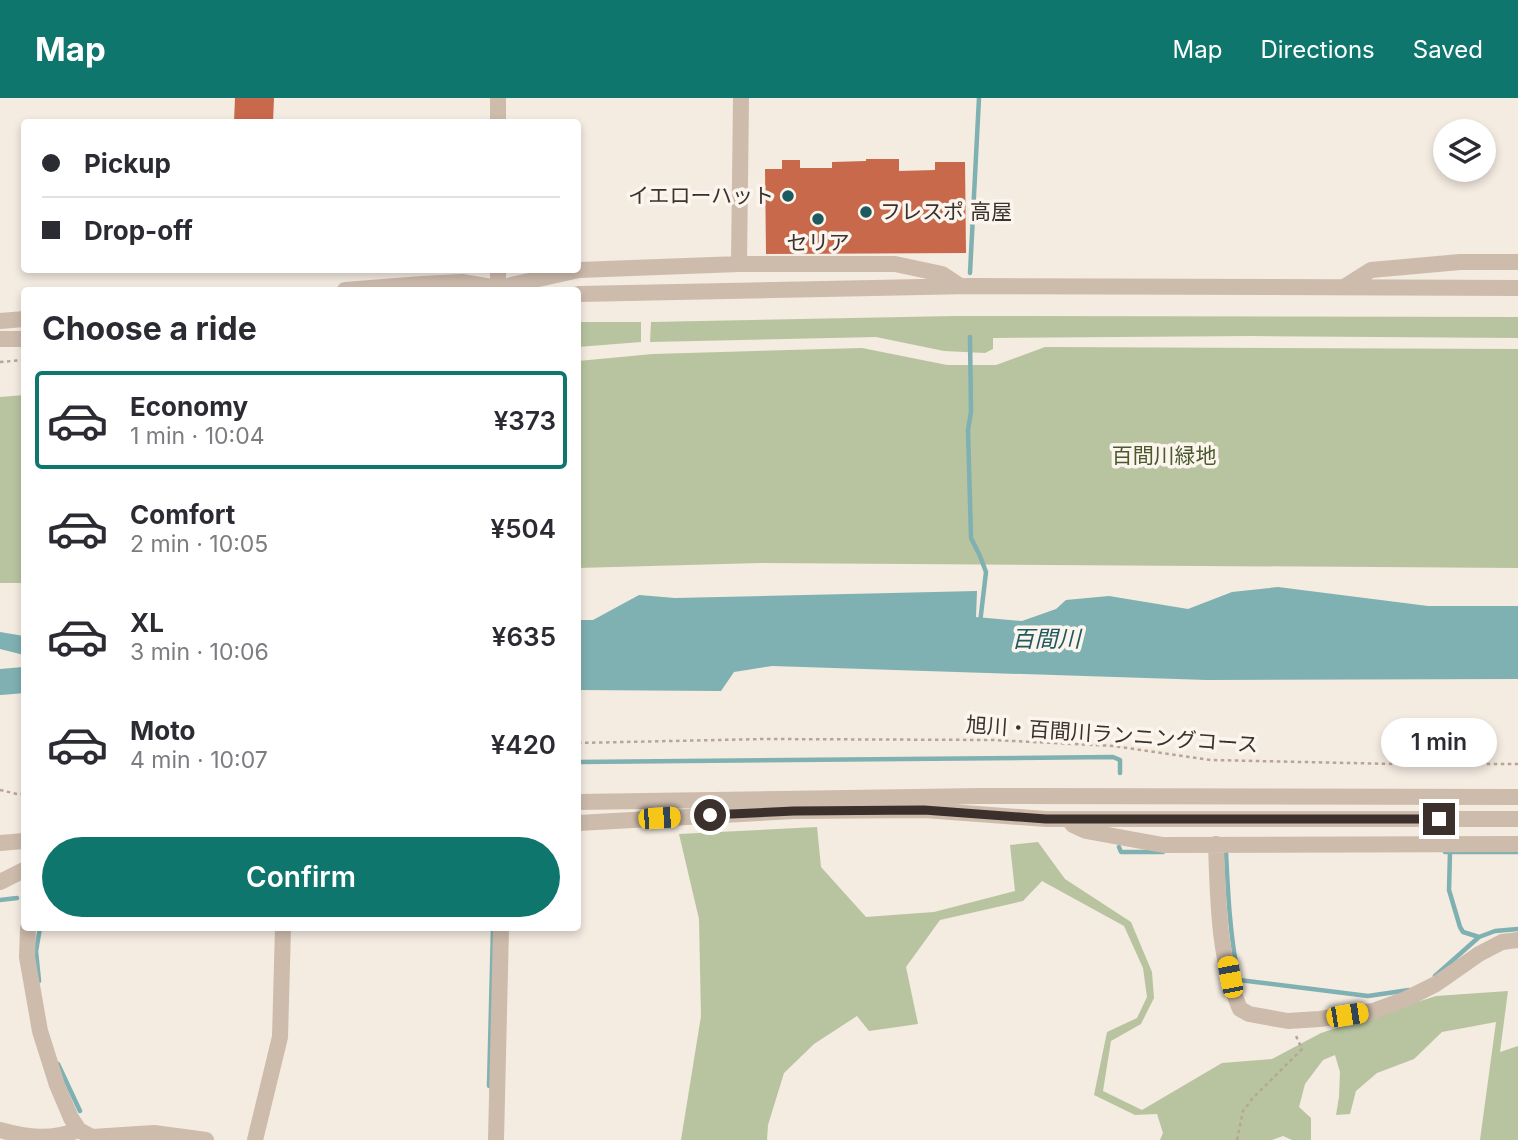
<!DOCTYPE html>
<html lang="en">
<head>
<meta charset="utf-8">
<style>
	body { margin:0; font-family:Inter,"Noto Sans JP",sans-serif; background:#f7f7f7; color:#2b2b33; height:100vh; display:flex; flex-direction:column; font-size:26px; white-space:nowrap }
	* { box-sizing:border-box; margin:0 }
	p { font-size:23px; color:#7c7c81 }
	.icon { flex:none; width:38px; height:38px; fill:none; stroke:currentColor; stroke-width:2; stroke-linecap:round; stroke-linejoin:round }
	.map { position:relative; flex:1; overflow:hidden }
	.sheet { position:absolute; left:21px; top:189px; width:560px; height:644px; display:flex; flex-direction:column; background:#fff; border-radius:7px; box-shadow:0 4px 10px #0003 }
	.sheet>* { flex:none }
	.hud { position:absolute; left:21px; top:21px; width:560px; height:154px; border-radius:7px; box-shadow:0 4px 10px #0003; display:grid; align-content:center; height:154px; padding:0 21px; background:#fff }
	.fabs { position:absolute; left:1433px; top:21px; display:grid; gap:14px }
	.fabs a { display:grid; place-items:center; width:63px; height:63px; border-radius:50%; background:#fff; box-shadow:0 4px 10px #0003; font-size:35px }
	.end { position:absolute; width:32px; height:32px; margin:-16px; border:9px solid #3b302b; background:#fff; box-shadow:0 0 0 4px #fff }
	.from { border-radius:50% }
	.bubble { position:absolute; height:49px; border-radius:24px; background:#fff; box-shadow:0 4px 10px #0003; font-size:23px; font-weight:600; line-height:49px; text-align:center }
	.car { position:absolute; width:21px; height:42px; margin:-21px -10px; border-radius:9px; box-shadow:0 0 5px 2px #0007; background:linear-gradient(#f5c518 24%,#345 0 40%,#f5c518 0 76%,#345 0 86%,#f5c518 0) }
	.hud b { display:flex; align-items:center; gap:24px; height:66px; font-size:26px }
	.hud b+b { border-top:2px solid #e1e1e2 }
	.hud i { width:18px; height:18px; background:#2b2b33 }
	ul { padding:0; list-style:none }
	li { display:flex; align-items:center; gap:21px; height:98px; margin:0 14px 10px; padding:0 7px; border:4px solid transparent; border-radius:7px }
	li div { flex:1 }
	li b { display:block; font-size:26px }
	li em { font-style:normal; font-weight:600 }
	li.on { border-color:#0f766e }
	li>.icon { width:63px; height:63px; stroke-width:1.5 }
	h2 { padding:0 21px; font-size:32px; line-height:84px }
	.primary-button { display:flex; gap:14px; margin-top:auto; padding:14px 21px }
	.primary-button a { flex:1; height:80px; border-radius:42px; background:#0f766e; color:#fff; font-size:28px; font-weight:600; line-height:80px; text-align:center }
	header { display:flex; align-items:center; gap:42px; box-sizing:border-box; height:98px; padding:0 35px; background:#0f766e; color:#fff }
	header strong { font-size:33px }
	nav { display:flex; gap:38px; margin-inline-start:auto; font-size:24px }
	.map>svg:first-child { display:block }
	.green { fill:#b8c4a0 }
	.water { fill:#7fb0b2 }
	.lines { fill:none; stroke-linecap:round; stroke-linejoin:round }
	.stream { stroke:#7fb0b2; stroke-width:4.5 }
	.river { stroke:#7fb0b2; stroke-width:26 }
	.building { fill:#c8694b }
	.path { stroke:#b9a596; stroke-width:2.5; stroke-dasharray:3.5 3.5; stroke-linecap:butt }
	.minor { stroke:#cdbbac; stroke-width:16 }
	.route { stroke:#3b302b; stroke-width:9 }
	.poi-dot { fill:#1f5a5e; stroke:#fbf5ee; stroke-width:2.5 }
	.labels { text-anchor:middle; stroke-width:7; stroke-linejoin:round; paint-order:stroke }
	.poi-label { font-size:21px; fill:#3b302b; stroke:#fbf5ee; text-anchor:end }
	.park-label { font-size:21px; fill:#4a5a2e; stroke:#fbf5ee }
	.street-label { font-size:21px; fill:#3b302b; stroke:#fbf5ee }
	.water-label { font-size:23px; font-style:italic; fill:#1f5a5e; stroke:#fbf5ee }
</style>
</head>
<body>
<header>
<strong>Map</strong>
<nav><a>Map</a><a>Directions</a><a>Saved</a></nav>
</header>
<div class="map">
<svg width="1518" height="1042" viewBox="0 0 1518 1042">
	<rect width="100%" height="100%" fill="#f4ebe1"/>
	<path class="green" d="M955,218L1518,219V240L1251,238L993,240V251L985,255L944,253L876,239L650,244L651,224Z
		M578,224H641V244L578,249Z
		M1045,249L1518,251V470L760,465L578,470V263L653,256L862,250L947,267H996Z
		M24,297V485H0V299Z
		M817,729L821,769L866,819L934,814L1015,793L1010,747L1038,744L1065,781L1131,824L1152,874L1154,900L1141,926L1111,943L1103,993L1142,1012L1222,965L1272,961L1321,935L1436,898L1508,893L1500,954L1518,948V1042H1480L1496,924L1442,934L1414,961L1377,975L1356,993L1350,1016L1336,1017L1339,999L1340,974L1335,957L1323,962L1305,986L1299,1009L1311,1020V1042H1292L1283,1038L1272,1042H1160L1163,1035L1157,1016L1135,1017L1094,997L1107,934L1137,920L1147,899L1143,870L1124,828L1042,783L1023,803L940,822L906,869L918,926L869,933L857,918L814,946L784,975L768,1027L767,1042H681L701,918L699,821L679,736Z"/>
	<path class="water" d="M1278,489L1428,508H1518V581L1207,582L772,568L734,574L721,593L578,592V522H593L639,497L675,500L977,493L976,519L1022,523L1056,511L1066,502L1109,498L1188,511L1232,494Z
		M0,534L24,538V557L0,551Z"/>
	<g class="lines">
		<path class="stream" d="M970,175L979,0
			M970,239L971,314L968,332L971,440L980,458L986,474L980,525
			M578,664L1113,659L1120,662V675
			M1119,749L1121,754H1163
			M1226,754C1228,797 1230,839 1239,882L1368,898L1409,892
			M1445,754H1518
			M1450,754L1449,792L1460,829L1463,834L1479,839
			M0,802L17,800
			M1435,878L1479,839L1495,833L1518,831
			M39,883L36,853L40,830
			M58,966L80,1013
			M489,988L493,830"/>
		<path class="river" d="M0,584L24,582"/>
	</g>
	<path class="building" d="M235,0H274L273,24H234Z
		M866,61H899V73L935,72V64H965L966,155L766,156L765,71H782V62H800V70H832V64L866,63Z"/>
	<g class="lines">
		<path class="path" d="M0,264L24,262
			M578,645L764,641L993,642L1114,648L1211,662L1395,666H1518
			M0,692L17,696H24
			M1237,1042L1243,1013L1252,1001L1302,951L1296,938"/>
		<path class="minor" d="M498,24V0
			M739,166L741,0
			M498,172V192
			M1344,189L1371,172L1460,164H1518
			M345,192L422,186L462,184L498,190L579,172L739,166H895L942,176L960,188
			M578,196L972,188L1518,190
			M0,223L24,221
			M0,241H24
			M578,704L981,698L1518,699
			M1068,721L1073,727L1086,733L1163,747L1518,746
			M578,725L794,713L924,712L1046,721H1518
			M0,745L24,743
			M1216,746C1218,800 1218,860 1240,911L1249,916L1288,923L1320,921L1373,913L1406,901L1436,886L1479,856L1502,844L1518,842
			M0,784L24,772
			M28,830L27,859L40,933L57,987L71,1020L79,1032L92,1039L93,1042
			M0,1032C29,1040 50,1042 79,1032
			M92,1039L154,1035L206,1042
			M255,1042L280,939L283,830
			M496,1042L501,830"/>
	</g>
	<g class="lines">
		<path class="route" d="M710,717L794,713L924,712L1046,721H1439"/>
	</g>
	<g class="poi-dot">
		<circle cx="788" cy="98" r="7"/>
		<circle cx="866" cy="114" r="7"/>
		<circle cx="818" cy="121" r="7"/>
	</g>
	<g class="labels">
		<g class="poi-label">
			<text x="774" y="105">イエローハット</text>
			<text x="880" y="121" text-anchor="start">フレスポ 高屋</text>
			<text x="818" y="152" text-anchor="middle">セリア</text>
		</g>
		<g class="park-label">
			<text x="1164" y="365">百間川緑地</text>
		</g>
		<g class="street-label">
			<text transform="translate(1112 637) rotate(4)" y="7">旭川・百間川ランニングコース</text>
		</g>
		<g class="water-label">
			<text x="1046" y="549">百間川</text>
		</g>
	</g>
</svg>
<div class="fabs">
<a><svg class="icon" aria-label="layers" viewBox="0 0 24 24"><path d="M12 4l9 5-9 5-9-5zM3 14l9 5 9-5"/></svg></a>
</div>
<i class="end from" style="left:710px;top:717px"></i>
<i class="end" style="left:1439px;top:721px"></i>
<div class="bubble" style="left:1381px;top:620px;width:116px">1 min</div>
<i class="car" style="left:659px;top:720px;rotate:86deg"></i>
<i class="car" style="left:1230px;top:879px;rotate:349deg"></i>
<i class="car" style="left:1347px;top:917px;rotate:81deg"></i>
<div class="hud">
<b><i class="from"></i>Pickup</b>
<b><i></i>Drop-off</b>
</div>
<section class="sheet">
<h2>Choose a ride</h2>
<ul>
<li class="on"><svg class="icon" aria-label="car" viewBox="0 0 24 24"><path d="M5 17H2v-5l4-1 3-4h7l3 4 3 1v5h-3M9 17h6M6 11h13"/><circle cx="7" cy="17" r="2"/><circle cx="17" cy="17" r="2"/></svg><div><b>Economy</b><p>1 min · 10:04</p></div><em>¥373</em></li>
<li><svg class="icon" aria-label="car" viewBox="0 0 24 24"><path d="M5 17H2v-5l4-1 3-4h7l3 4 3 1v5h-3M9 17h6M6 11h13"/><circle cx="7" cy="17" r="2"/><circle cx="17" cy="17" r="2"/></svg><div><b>Comfort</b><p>2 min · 10:05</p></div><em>¥504</em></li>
<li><svg class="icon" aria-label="car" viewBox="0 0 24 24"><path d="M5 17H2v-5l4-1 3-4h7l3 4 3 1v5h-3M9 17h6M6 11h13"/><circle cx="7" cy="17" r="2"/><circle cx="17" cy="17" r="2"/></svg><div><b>XL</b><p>3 min · 10:06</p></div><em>¥635</em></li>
<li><svg class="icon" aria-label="car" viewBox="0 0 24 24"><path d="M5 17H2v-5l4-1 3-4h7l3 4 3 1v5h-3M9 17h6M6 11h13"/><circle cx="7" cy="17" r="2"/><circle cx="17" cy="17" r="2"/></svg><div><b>Moto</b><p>4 min · 10:07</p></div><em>¥420</em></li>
</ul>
<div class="primary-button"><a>Confirm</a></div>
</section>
</div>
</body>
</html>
